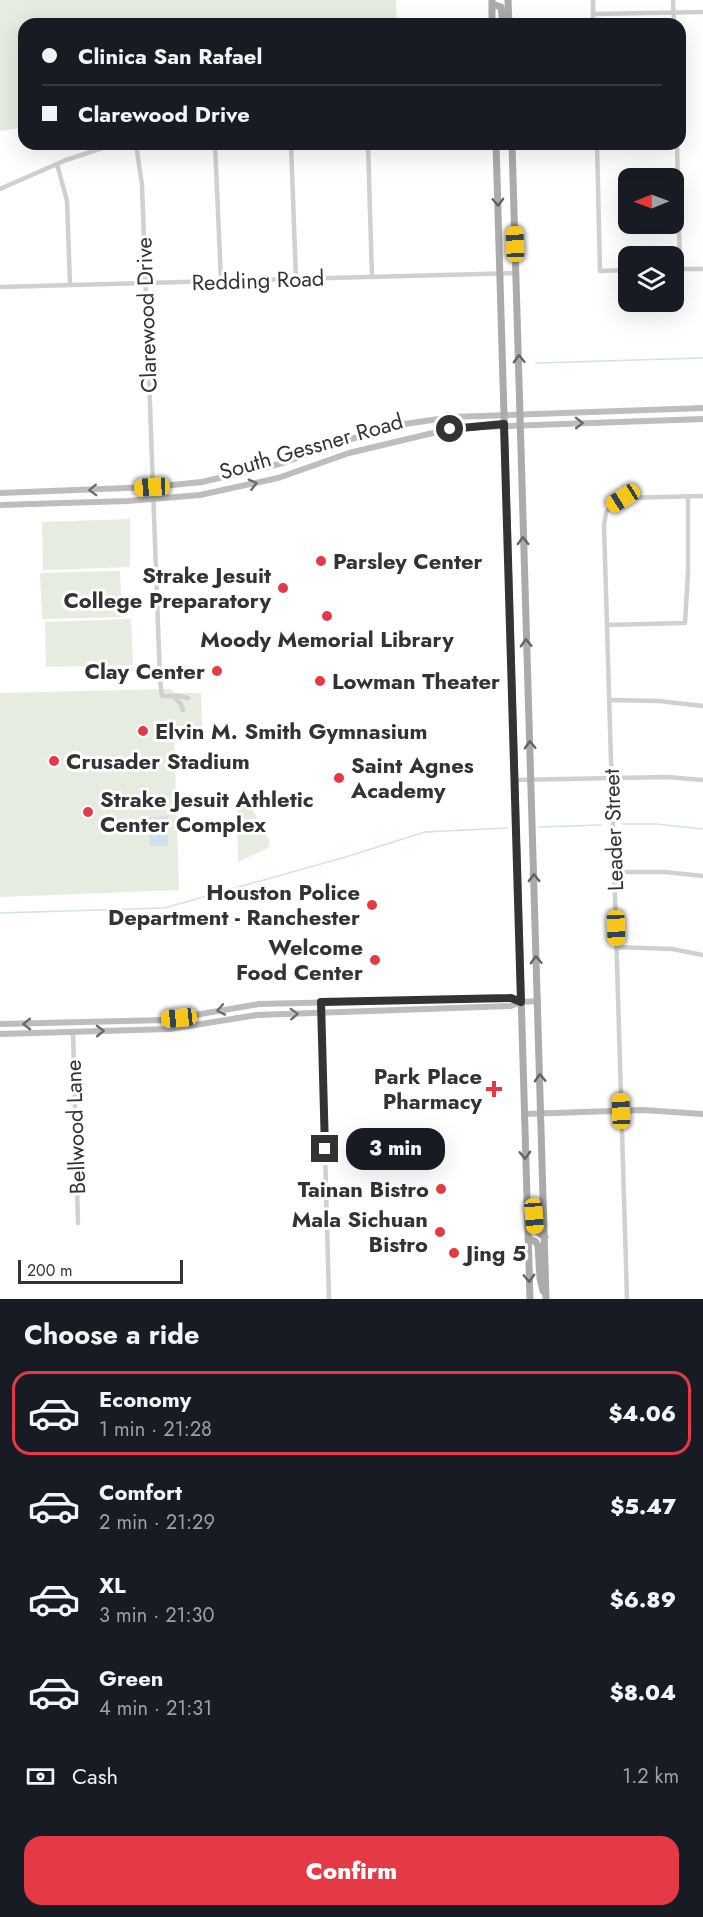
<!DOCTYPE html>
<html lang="en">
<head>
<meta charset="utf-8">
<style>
	body { margin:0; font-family:Jost,sans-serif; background:#20242c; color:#f1f3f6; height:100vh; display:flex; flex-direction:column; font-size:22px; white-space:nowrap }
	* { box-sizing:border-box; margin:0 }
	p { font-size:20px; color:#9ea1a6 }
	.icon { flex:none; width:33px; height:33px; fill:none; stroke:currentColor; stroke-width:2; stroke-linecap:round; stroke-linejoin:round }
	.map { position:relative; height:1299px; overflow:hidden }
	.side { display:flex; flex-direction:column; background:#171b24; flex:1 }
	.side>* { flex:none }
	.hud { position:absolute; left:18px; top:18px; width:668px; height:132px; border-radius:18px; box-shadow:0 6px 24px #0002; display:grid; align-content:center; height:132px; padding:0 24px; background:#171b24 }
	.needle { width:39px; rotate:269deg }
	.controls { position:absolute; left:618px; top:168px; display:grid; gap:12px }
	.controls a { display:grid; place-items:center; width:66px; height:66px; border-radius:12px; background:#171b24; box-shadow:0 6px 24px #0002; font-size:30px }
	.scale { position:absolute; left:18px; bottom:15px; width:165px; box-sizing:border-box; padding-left:6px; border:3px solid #333; border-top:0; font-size:16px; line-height:21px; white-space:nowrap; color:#333; -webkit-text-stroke:4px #fff; paint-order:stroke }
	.end { position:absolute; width:27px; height:27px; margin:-14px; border:8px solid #333; background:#fff; box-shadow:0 0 0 3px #fff }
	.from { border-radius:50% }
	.bubble { position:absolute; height:42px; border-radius:18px; background:#171b24; box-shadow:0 6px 24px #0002; font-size:20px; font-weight:800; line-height:42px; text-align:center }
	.car { position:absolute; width:18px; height:36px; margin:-18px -9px; border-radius:8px; box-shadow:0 0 4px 2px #0007; background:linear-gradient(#f5c518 24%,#345 0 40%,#f5c518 0 76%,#345 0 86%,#f5c518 0) }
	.hud b { display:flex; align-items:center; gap:21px; height:57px; font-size:22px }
	.hud b+b { border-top:2px solid #363941 }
	.hud i { width:15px; height:15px; background:#f1f3f6 }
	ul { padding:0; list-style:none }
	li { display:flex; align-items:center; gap:18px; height:84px; margin:0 12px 9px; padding:0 12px; border:3px solid transparent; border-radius:18px }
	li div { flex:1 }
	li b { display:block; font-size:22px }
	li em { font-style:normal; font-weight:800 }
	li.on { border-color:#e63946 }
	li>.icon { width:54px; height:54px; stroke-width:1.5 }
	h2 { padding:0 24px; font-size:27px; line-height:72px }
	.pay { display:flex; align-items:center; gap:15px; height:66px; padding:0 24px; font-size:22px }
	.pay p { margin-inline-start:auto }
	.action { display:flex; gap:12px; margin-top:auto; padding:12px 24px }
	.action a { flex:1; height:69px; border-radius:18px; background:#e63946; color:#fff; font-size:24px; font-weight:800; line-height:69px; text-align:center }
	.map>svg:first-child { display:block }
	.green { fill:#e6ecdf }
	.water { fill:#cfe2ee }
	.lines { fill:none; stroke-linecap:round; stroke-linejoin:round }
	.stream { stroke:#cfe2ee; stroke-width:1.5 }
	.street { stroke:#d0d0d0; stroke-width:4.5 }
	.secondary { stroke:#bdbdbd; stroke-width:6 }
	.primary { stroke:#ababab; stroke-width:7 }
	.oneway { stroke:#636363 }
	.oneway2 { stroke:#6a6a6a }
	.route { stroke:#333; stroke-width:8 }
	.poi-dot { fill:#e63946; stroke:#fff; stroke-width:2 }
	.labels { text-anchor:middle; stroke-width:6; stroke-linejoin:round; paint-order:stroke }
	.street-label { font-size:22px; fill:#333; stroke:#fff }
	.poi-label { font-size:22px; font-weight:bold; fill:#333; stroke:#fff; text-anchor:start }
</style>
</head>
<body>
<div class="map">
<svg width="703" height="1299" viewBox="0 0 703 1299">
	<rect width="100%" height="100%" fill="#fff"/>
	<path class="green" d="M0,0H396L397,24H24V127L0,131Z
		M130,519V567L43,570L42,522Z
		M120,571L122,617L42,619L40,573Z
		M131,619L133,665L46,667L45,622Z
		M170,689L176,693H201L202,733L174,735L179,890L0,897V693Z
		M237,797H246L270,842L268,848L238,862Z"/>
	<path class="water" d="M168,816V846H150L149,817Z"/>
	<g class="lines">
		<path class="stream" d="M536,363L703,358
			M623,824H656L703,829
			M539,827L601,825
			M0,913L164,908L349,856L425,832L507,828"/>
		<path class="street" d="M593,0V24
			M673,0L674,24
			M593,14L703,12
			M136,144L142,185L160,680L162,696H179L188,698
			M215,144L221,281
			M291,144L296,279
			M368,144L372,277
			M597,144L600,271L628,270
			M677,144L680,269
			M57,164L67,201L70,285
			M0,189L66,160L115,144
			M674,269H703
			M0,287L516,273
			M607,625L685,623L688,572V496
			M173,696L181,704L183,710
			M609,700L659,701L703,706
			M514,780L666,777L703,780
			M614,872H665L703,876
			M616,947L672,949L703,955
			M321,1002L329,1299
			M73,1031L78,1223
			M627,1299L604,525L606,513L611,506L623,498L703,496"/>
		<path class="secondary" d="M0,493L152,487L202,482L283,463L351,439L405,424L452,417L703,408
			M0,505L128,501L200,495L278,478L349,453L454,428L703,419
			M0,1024L166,1020L259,1004L512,998L521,1002L538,1001
			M0,1034L170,1029L257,1015L511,1006L521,1002
			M524,1114L643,1110L703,1114"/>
		<path class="primary" d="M492,0V24
			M508,0L509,24
			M492,4L501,7L503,24
			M496,144L530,1299
			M512,144L546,1299
			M527,1200C537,1211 530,1231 545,1237
			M528,1239L536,1242L538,1246L540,1278L543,1291"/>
	</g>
	<defs><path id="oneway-chevron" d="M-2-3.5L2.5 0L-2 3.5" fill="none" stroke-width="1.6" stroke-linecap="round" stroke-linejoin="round" transform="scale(1.5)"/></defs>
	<g class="oneway">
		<use href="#oneway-chevron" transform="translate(498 202) rotate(88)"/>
		<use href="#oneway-chevron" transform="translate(519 359) rotate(-92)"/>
		<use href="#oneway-chevron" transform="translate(523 541) rotate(-91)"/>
		<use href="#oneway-chevron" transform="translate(526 643) rotate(-92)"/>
		<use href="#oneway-chevron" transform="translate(530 745) rotate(-92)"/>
		<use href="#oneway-chevron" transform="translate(534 878) rotate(-91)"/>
		<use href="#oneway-chevron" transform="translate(536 960) rotate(-92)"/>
		<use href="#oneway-chevron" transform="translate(540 1078) rotate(-92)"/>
		<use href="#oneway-chevron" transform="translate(525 1155) rotate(88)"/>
		<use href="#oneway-chevron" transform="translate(529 1278) rotate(88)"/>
	</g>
	<g class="oneway2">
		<use href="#oneway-chevron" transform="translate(579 423) rotate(-1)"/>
		<use href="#oneway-chevron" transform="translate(253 484) rotate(-14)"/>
		<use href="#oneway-chevron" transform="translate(93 490) rotate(178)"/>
		<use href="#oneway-chevron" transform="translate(221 1010) rotate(169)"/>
		<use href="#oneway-chevron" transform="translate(294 1014) rotate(-2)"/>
		<use href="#oneway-chevron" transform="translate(27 1024) rotate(179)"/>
		<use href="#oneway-chevron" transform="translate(100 1031) rotate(-1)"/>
	</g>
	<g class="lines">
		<path class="route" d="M325,1149L321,1002L511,998L521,1002L504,424L450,429"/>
	</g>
	<g class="poi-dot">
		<circle cx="321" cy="561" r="6"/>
		<circle cx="283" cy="588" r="6"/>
		<circle cx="327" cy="616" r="6"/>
		<circle cx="217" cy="671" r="6"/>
		<circle cx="320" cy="681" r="6"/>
		<circle cx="143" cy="731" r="6"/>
		<circle cx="54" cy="761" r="6"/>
		<circle cx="339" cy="778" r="6"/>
		<circle cx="88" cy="812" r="6"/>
		<circle cx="372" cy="905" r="6"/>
		<circle cx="375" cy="960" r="6"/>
		<path d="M491 1080h6v6h6v6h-6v6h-6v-6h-6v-6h6z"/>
		<circle cx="441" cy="1189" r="6"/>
		<circle cx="440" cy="1232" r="6"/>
		<circle cx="454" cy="1253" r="6"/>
	</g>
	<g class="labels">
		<g class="street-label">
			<text transform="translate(258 280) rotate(-2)" y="8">Redding Road</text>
			<text transform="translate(146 315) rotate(-92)" y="8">Clarewood Drive</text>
			<text transform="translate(311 446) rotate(-16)" y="8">South Gessner Road</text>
			<text transform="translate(613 830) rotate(-92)" y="8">Leader Street</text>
			<text transform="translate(75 1127) rotate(-92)" y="8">Bellwood Lane</text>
		</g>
		<g class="poi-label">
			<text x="333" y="569">Parsley Center</text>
			<text x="271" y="583" text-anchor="end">Strake Jesuit<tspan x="271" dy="25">College Preparatory</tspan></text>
			<text x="327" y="647" text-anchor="middle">Moody Memorial Library</text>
			<text x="205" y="679" text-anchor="end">Clay Center</text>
			<text x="332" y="689">Lowman Theater</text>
			<text x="155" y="739">Elvin M. Smith Gymnasium</text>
			<text x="66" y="769">Crusader Stadium</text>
			<text x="351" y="773">Saint Agnes<tspan x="351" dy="25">Academy</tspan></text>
			<text x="100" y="807">Strake Jesuit Athletic<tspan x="100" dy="25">Center Complex</tspan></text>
			<text x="360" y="900" text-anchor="end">Houston Police<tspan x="360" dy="25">Department - Ranchester</tspan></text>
			<text x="363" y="955" text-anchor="end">Welcome<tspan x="363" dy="25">Food Center</tspan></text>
			<text x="482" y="1084" text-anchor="end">Park Place<tspan x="482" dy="25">Pharmacy</tspan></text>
			<text x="429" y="1197" text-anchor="end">Tainan Bistro</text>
			<text x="428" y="1227" text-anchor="end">Mala Sichuan<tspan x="428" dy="25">Bistro</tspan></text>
			<text x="466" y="1261">Jing 5</text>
		</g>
	</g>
</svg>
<div class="controls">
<a><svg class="needle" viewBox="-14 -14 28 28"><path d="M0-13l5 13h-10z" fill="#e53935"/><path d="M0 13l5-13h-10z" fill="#9ea1a6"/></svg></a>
<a><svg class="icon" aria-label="layers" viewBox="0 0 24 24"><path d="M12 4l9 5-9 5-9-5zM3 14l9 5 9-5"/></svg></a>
</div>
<div class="scale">200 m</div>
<i class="end from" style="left:450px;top:429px"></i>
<i class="end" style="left:325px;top:1149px"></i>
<div class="bubble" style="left:346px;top:1128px;width:99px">3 min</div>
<i class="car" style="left:515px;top:244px;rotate:358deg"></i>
<i class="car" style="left:152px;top:487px;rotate:267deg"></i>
<i class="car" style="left:623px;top:498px;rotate:238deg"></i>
<i class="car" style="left:616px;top:928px;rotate:178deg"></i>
<i class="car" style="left:179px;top:1018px;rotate:264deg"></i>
<i class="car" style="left:621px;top:1111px;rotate:358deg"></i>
<i class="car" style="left:534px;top:1216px;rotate:175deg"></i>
<div class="hud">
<b><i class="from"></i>Clinica San Rafael</b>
<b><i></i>Clarewood Drive</b>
</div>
</div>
<section class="side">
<h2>Choose a ride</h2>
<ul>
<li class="on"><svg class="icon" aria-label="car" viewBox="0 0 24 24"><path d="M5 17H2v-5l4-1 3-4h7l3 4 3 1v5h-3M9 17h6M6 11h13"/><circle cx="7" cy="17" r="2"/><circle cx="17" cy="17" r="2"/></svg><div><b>Economy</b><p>1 min · 21:28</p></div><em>$4.06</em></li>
<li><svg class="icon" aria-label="car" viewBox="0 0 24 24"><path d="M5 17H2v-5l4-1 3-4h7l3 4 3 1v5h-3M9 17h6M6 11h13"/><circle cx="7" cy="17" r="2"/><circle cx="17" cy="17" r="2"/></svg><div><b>Comfort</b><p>2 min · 21:29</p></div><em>$5.47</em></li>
<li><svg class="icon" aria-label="car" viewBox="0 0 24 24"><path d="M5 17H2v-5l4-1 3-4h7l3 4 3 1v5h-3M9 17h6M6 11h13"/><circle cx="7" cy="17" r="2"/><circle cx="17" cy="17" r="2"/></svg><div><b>XL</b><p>3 min · 21:30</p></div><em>$6.89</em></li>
<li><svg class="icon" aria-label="car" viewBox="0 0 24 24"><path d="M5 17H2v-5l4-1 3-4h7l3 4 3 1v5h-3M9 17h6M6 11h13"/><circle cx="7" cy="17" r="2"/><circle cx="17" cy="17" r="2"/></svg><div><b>Green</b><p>4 min · 21:31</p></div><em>$8.04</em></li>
</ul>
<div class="pay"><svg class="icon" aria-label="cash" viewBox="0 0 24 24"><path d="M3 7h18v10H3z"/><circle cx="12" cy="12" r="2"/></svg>Cash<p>1.2 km</p></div>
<div class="action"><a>Confirm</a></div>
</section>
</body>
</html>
